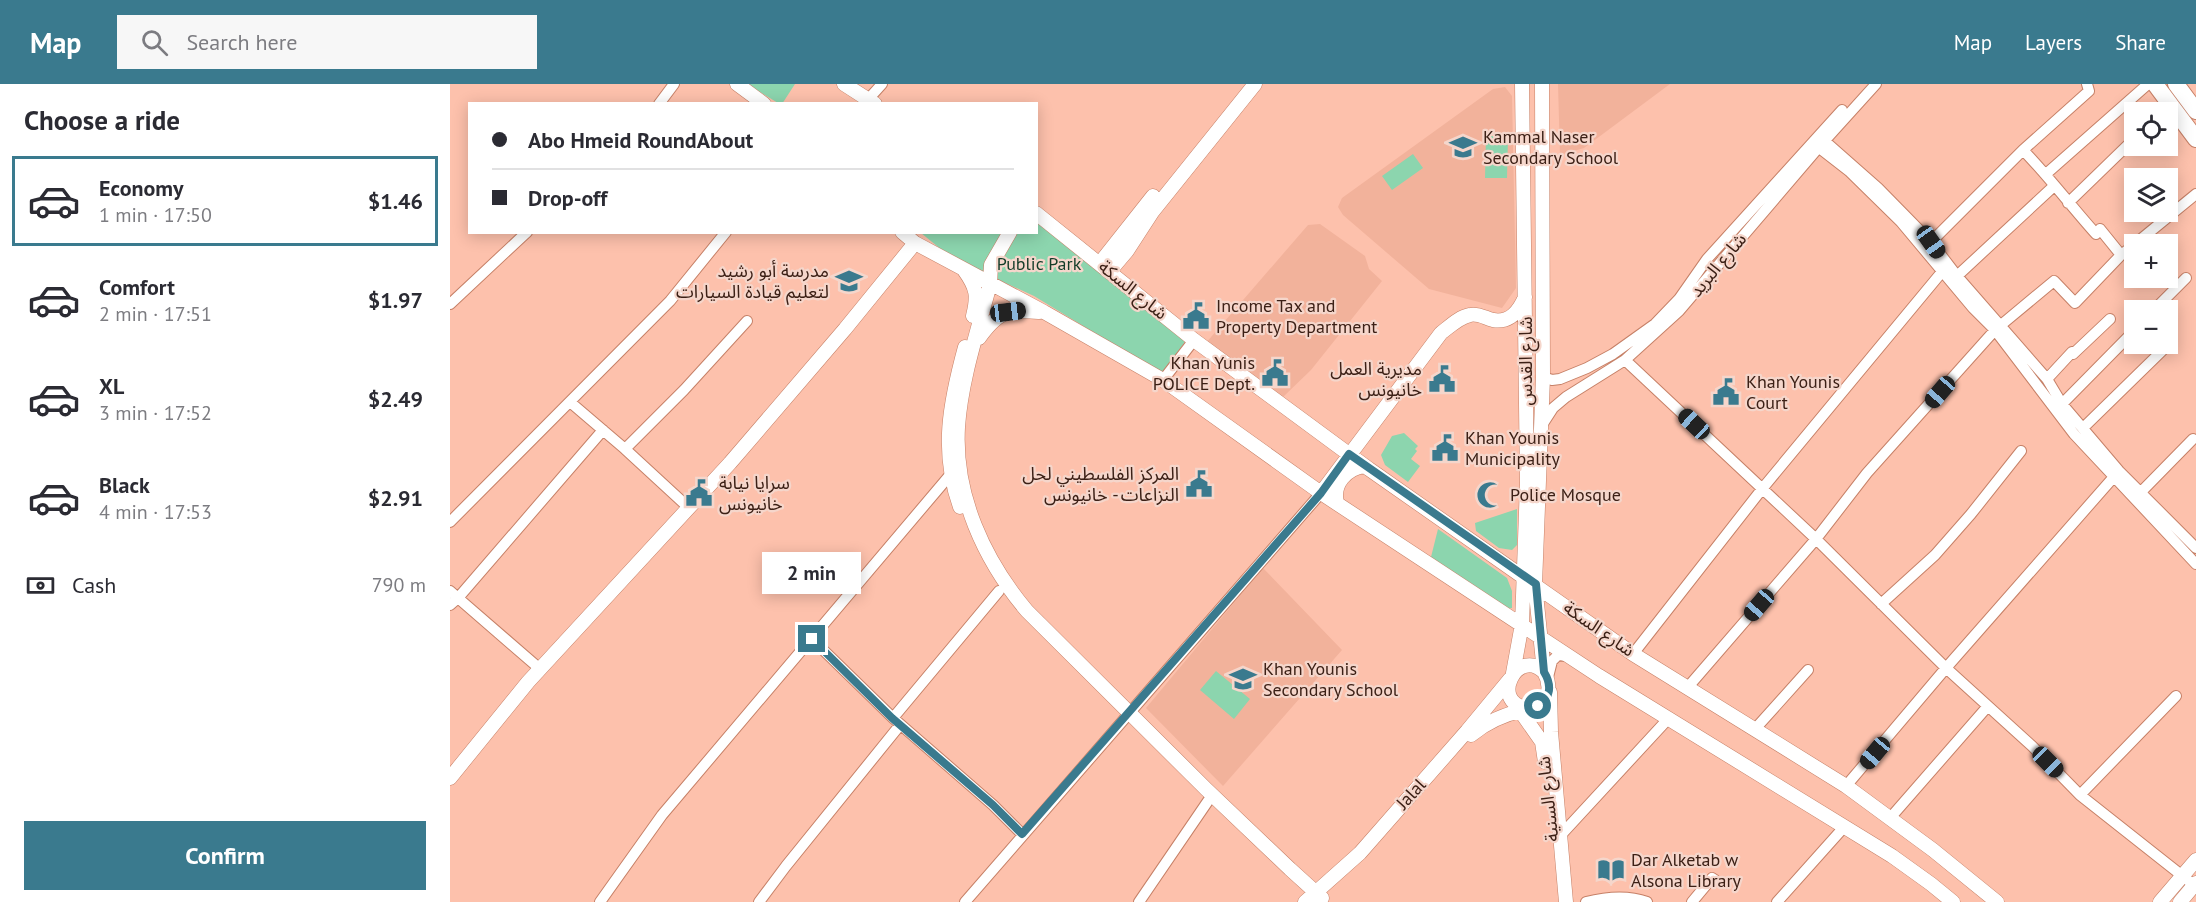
<!DOCTYPE html>
<html lang="en">
<head>
<meta charset="utf-8">
<style>
	body { margin:0; font-family:"PT Sans","Noto Sans Arabic",sans-serif; background:#f7f7f7; color:#2b2b33; height:100vh; display:flex; flex-direction:column; font-size:22px; white-space:nowrap }
	* { box-sizing:border-box; margin:0 }
	p { font-size:20px; color:#7c7c81 }
	.icon { flex:none; width:33px; height:33px; fill:none; stroke:currentColor; stroke-width:2; stroke-linecap:round; stroke-linejoin:round }
	.map { position:relative; flex:1; overflow:hidden }
	.panel { display:flex; flex-direction:column; background:#fff; width:450px }
	.panel>* { flex:none }
	.hud { position:absolute; left:18px; top:18px; width:570px; height:132px; border-radius:0px; box-shadow:0 3px 15px #0003; display:grid; align-content:center; height:132px; padding:0 24px; background:#fff }
	.tools { position:absolute; left:1674px; top:18px; display:grid; gap:12px }
	.tools a { display:grid; place-items:center; width:54px; height:54px; border-radius:0px; background:#fff; box-shadow:0 3px 15px #0003; font-size:30px }
	.end { position:absolute; width:27px; height:27px; margin:-14px; border:8px solid #3a7a8e; background:#fff; box-shadow:0 0 0 3px #fff }
	.from { border-radius:50% }
	.bubble { position:absolute; height:42px; border-radius:0px; background:#fff; box-shadow:0 3px 15px #0003; font-size:20px; font-weight:700; line-height:42px; text-align:center }
	.car { position:absolute; width:18px; height:36px; margin:-18px -9px; border-radius:8px; box-shadow:0 0 4px 2px #0007; background:linear-gradient(#222 24%,#8ab4d8 0 40%,#222 0 76%,#8ab4d8 0 86%,#222 0) }
	.hud b { display:flex; align-items:center; gap:21px; height:57px; font-size:22px }
	.hud b+b { border-top:2px solid #e1e1e2 }
	.hud i { width:15px; height:15px; background:#2b2b33 }
	ul { padding:0; list-style:none }
	li { display:flex; align-items:center; gap:18px; height:90px; margin:0 12px 9px; padding:0 12px; border:3px solid transparent; border-radius:0px }
	li div { flex:1 }
	li b { display:block; font-size:22px }
	li em { font-style:normal; font-weight:700 }
	li.active { border-color:#3a7a8e }
	li>.icon { width:54px; height:54px; stroke-width:1.5 }
	h2 { padding:0 24px; font-size:27px; line-height:72px }
	.pay { display:flex; align-items:center; gap:15px; height:66px; padding:0 24px; font-size:22px }
	.pay p { margin-inline-start:auto }
	.cta { display:flex; gap:12px; margin-top:auto; padding:12px 24px }
	.cta a { flex:1; height:69px; border-radius:0px; background:#3a7a8e; color:#fff; font-size:24px; font-weight:700; line-height:69px; text-align:center }
	header { display:flex; align-items:center; gap:36px; box-sizing:border-box; height:84px; padding:0 30px; background:#3a7a8e; color:#fff }
	header strong { font-size:28px }
	nav { display:flex; gap:33px; margin-inline-start:auto; font-size:21px }
	.search { width:420px; height:54px; background:#f7f7f7; display:flex; align-items:center; gap:15px; box-sizing:border-box; padding:0 21px; border-radius:0px; color:#7c7c81; font-size:22px }
	main { display:flex; flex:1; min-height:0 }
	.map>svg:first-child { display:block }
	.built { fill:#f2b29b }
	.green { fill:#8cd5ae }
	.lines { fill:none; stroke-linecap:round; stroke-linejoin:round }
	.minor-casing { stroke:#c68067; stroke-width:12 }
	.major-casing { stroke:#c68067; stroke-width:15 }
	.highway-casing { stroke:#c68067; stroke-width:18 }
	.minor { stroke:#fff; stroke-width:10 }
	.major { stroke:#fff; stroke-width:14 }
	.highway { stroke:#fff; stroke-width:16 }
	.route { stroke:#3a7a8e; stroke-width:8 }
	.labels { text-anchor:middle; stroke-width:4.5; stroke-linejoin:round; paint-order:stroke }
	.poi-label { font-size:18px; fill:#3c2016; stroke:#f5d6cb; text-anchor:start }
	.park-label { font-size:18px; fill:#133c29; stroke:#f5d6cb }
	.street-label { font-size:18px; fill:#3c2016; stroke:#f5d6cb }
</style>
</head>
<body>
<header>
<strong>Map</strong>
<div class="search"><svg class="icon" aria-label="search" viewBox="0 0 24 24"><circle cx="10" cy="10" r="6"/><path d="M15 15l6 6"/></svg>Search here</div>
<nav><a>Map</a><a>Layers</a><a>Share</a></nav>
</header>
<main>
<section class="panel">
<h2>Choose a ride</h2>
<ul>
<li class="active"><svg class="icon" aria-label="car" viewBox="0 0 24 24"><path d="M5 17H2v-5l4-1 3-4h7l3 4 3 1v5h-3M9 17h6M6 11h13"/><circle cx="7" cy="17" r="2"/><circle cx="17" cy="17" r="2"/></svg><div><b>Economy</b><p>1 min · 17:50</p></div><em>$1.46</em></li>
<li><svg class="icon" aria-label="car" viewBox="0 0 24 24"><path d="M5 17H2v-5l4-1 3-4h7l3 4 3 1v5h-3M9 17h6M6 11h13"/><circle cx="7" cy="17" r="2"/><circle cx="17" cy="17" r="2"/></svg><div><b>Comfort</b><p>2 min · 17:51</p></div><em>$1.97</em></li>
<li><svg class="icon" aria-label="car" viewBox="0 0 24 24"><path d="M5 17H2v-5l4-1 3-4h7l3 4 3 1v5h-3M9 17h6M6 11h13"/><circle cx="7" cy="17" r="2"/><circle cx="17" cy="17" r="2"/></svg><div><b>XL</b><p>3 min · 17:52</p></div><em>$2.49</em></li>
<li><svg class="icon" aria-label="car" viewBox="0 0 24 24"><path d="M5 17H2v-5l4-1 3-4h7l3 4 3 1v5h-3M9 17h6M6 11h13"/><circle cx="7" cy="17" r="2"/><circle cx="17" cy="17" r="2"/></svg><div><b>Black</b><p>4 min · 17:53</p></div><em>$2.91</em></li>
</ul>
<div class="pay"><svg class="icon" aria-label="cash" viewBox="0 0 24 24"><path d="M3 7h18v10H3z"/><circle cx="12" cy="12" r="2"/></svg>Cash<p>790 m</p></div>
<div class="cta"><a>Confirm</a></div>
</section>
<div class="map">
<svg width="1746" height="818" viewBox="0 0 1746 818">
	<rect width="100%" height="100%" fill="#fdc1ac"/>
	<path class="built" d="M1108,0H1220L1134,64L1110,71Z
		M1055,3L1062,12L1066,204L1052,224L979,205L893,131L888,123L892,114L1043,5Z
		M870,140L915,172L919,185L932,197L861,286L833,313L755,260L858,141Z
		M813,484L892,566L773,702L696,624Z"/>
	<path class="green" d="M297,0H345L332,20L328,19Z
		M1036,52H1058L1057,94H1035Z
		M963,70L973,84L942,106L932,92Z
		M587,139L737,255L712,290L584,212L503,175L471,149L586,148Z
		M954,349L968,362L965,365L967,367L961,375L970,382L958,398L935,381L931,371L942,352Z
		M1067,425V461L1062,466L1049,464L1026,447L1025,439Z
		M988,445L1057,494L1062,507V524L1055,525L981,473Z
		M766,587L800,615L784,635L750,606Z"/>
	<g class="lines">
		<defs>
			<path id="minor" d="M209,20L224,0
				M414,20L432,0
				M1369,52L1428,104L1481,158L1507,192L1597,295L1612,320L1669,387L1746,464
				M1363,59L1399,87L1451,138L1523,224L1545,246L1624,350L1746,480
				M1573,66C1599,93 1621,122 1646,150L1650,145L1671,171
				M1596,90L1698,0
				M1618,119L1684,55
				M1481,158L1573,66L1639,7L1637,0
				M1685,160L1746,110
				M1507,192L1604,102
				M0,220L77,148
				M1704,226L1736,194
				M1175,276L1366,455L1496,584L1582,662L1630,711L1744,801
				M1093,293L1102,296L1110,295L1137,284L1163,270L1205,240L1229,215L1257,175L1392,26
				M1597,295L1622,268L1623,270L1660,235
				M713,296L744,256
				M120,318L175,365
				M1612,320L1684,247
				M1092,341L1103,324L1116,313L1175,276L1229,227L1369,63L1426,0
				M1633,344L1719,260
				M1691,408L1743,355
				M239,424L175,365L234,306L297,237
				M0,438L220,217L276,148
				M0,507L8,514L153,346
				M1431,520L1485,471L1521,430L1571,367
				M0,521L8,514L90,585
				M362,555L443,634L543,721L572,750
				M1183,570L1312,405L1496,183
				M1098,593L1102,577L1108,571L1118,572
				M1238,603L1366,455L1417,389L1545,246L1604,197L1625,219L1671,171L1684,161
				M443,634L549,507
				M1305,645L1358,586
				M1396,702L1496,584L1669,387
				M1630,711L1726,612
				M1441,733L1538,622
				M1110,752L1218,635
				M150,818L212,731L500,391
				M309,818L336,782L450,641
				M515,818L871,409
				M689,818L758,717
				M1136,818C1156,813 1178,811 1197,818
				M1242,818L1262,794L1265,796
				M1327,818L1395,742"/>
			<path id="major" d="M287,0L314,20
				M394,0L425,20
				M1092,0L1093,293L1085,500L1094,588C1103,603 1098,627 1077,624C1039,619 1067,562 1094,588
				M586,129L744,256L919,385L1183,570L1396,702L1483,766L1547,818
				M452,148L465,159L594,228L713,296L871,409L1149,592L1442,772L1481,800L1503,818
				M560,148L541,181L540,200C528,246 511,296 508,343C504,411 534,476 577,527L756,705L840,785L872,814
				M650,179L703,112
				M514,186C527,204 528,212 523,232
				M660,187L677,167L703,127L805,0
				M529,254C548,228 556,225 589,228
				M871,409L991,249C999,243 1009,233 1020,231C1028,229 1035,234 1043,236C1060,239 1069,227 1075,213
				M887,419C882,400 897,384 915,382
				M510,423C490,367 500,318 515,263
				M1063,589L1072,540L1077,400L1072,0
				M1100,608L1101,648L1116,818
				M1066,621L1092,658L1095,678
				M1021,651C1039,636 1057,629 1079,625
				M0,694L78,598L280,379L395,245L465,159
				M855,818L910,769L1017,647L1060,595
				M1710,818L1746,776
				M1730,818L1746,799"/>
			<path id="highway" d="M1705,0L1746,55
				M1726,0L1746,27"/>
		</defs>
		<use href="#minor" class="minor-casing"/>
		<use href="#major" class="major-casing"/>
		<use href="#highway" class="highway-casing"/>
		<use href="#minor" class="minor"/>
		<use href="#major" class="major"/>
		<use href="#highway" class="highway"/>
	</g>
	<g class="lines">
		<path class="route" d="M362,555L442,634L543,721L572,750L871,409L899,370L1086,500L1094,588C1102,601 1101,614 1088,622"/>
	</g>
	<defs>
		<symbol id="school-bare" viewBox="-9 -9 18 18"><path d="M0-5L7-2L0 1L-7-2ZM-4 1L0 2.5L4 1V4Q0 6-4 4Z" fill="#3a7a8e" stroke="#f5d6cb" stroke-width="2.5" paint-order="stroke"/></symbol>
		<symbol id="civic-bare" viewBox="-9 -9 18 18"><path d="M-.6-6.5H3V-4.5H.6V-3L4-1V1h2V6H-6V1h2V-1L-.6-3ZM-1.2 2.5V6h2.4V2.5Z" fill="#3a7a8e" stroke="#f5d6cb" stroke-width="2.5" paint-order="stroke"/></symbol>
		<symbol id="mosque-bare" viewBox="-9 -9 18 18"><path d="M3.5-4.9A6 6 0 1 0 3.5 4.9A5 5 0 1 1 3.5-4.9Z" fill="#3a7a8e" stroke="#f5d6cb" stroke-width="2.5" paint-order="stroke"/></symbol>
		<symbol id="library-bare" viewBox="-9 -9 18 18"><path d="M-6-4Q-3-5.5-.7-3.5V5Q-3 3-6 4ZM6-4Q3-5.5 .7-3.5V5Q3 3 6 4Z" fill="#3a7a8e" stroke="#f5d6cb" stroke-width="2.5" paint-order="stroke"/></symbol>
	</defs>
	<g fill-rule="evenodd">
		<use href="#school-bare" x="994" y="44" width="38" height="38"/>
		<use href="#school-bare" x="380" y="178" width="38" height="38"/>
		<use href="#civic-bare" x="727" y="213" width="38" height="38"/>
		<use href="#civic-bare" x="806" y="270" width="38" height="38"/>
		<use href="#civic-bare" x="973" y="276" width="38" height="38"/>
		<use href="#civic-bare" x="1257" y="289" width="38" height="38"/>
		<use href="#civic-bare" x="976" y="345" width="38" height="38"/>
		<use href="#civic-bare" x="730" y="381" width="38" height="38"/>
		<use href="#civic-bare" x="230" y="390" width="38" height="38"/>
		<use href="#mosque-bare" x="1021" y="392" width="38" height="38"/>
		<use href="#school-bare" x="774" y="576" width="38" height="38"/>
		<use href="#library-bare" x="1142" y="767" width="38" height="38"/>
	</g>
	<g class="labels">
		<g class="poi-label">
			<text x="1033" y="59">Kammal Naser<tspan x="1033" dy="21">Secondary School</tspan></text>
			<text x="379" y="193" text-anchor="end">مدرسة أبو رشيد<tspan x="379" dy="21">لتعليم قيادة السيارات</tspan></text>
			<text x="766" y="228">Income Tax and<tspan x="766" dy="21">Property Department</tspan></text>
			<text x="805" y="285" text-anchor="end">Khan Yunis<tspan x="805" dy="21">POLICE Dept.</tspan></text>
			<text x="972" y="291" text-anchor="end">مديرية العمل<tspan x="972" dy="21">خانيونس</tspan></text>
			<text x="1296" y="304">Khan Younis<tspan x="1296" dy="21">Court</tspan></text>
			<text x="1015" y="360">Khan Younis<tspan x="1015" dy="21">Municipality</tspan></text>
			<text x="729" y="396" text-anchor="end">المركز الفلسطيني لحل<tspan x="729" dy="21">النزاعات - خانيونس</tspan></text>
			<text x="269" y="405">سرايا نيابة<tspan x="269" dy="21">خانيونس</tspan></text>
			<text x="1060" y="417">Police Mosque</text>
			<text x="813" y="591">Khan Younis<tspan x="813" dy="21">Secondary School</tspan></text>
			<text x="1181" y="782">Dar Alketab w<tspan x="1181" dy="21">Alsona Library</tspan></text>
		</g>
		<g class="park-label">
			<text x="589" y="186">Public Park</text>
		</g>
		<g class="street-label">
			<text transform="translate(1268 181) rotate(-50)" y="6">شارع البريد</text>
			<text transform="translate(683 206) rotate(39)" y="6">شارع السكة</text>
			<text transform="translate(1076 277) rotate(-90)" y="6">شارع القدس</text>
			<text transform="translate(1149 545) rotate(35)" y="6">شارع السكة</text>
			<text transform="translate(961 710) rotate(-48)" y="6">Jalal</text>
			<text transform="translate(1098 715) rotate(-96)" y="6">شارع السنية</text>
		</g>
	</g>
</svg>
<div class="tools">
<a><svg class="icon" aria-label="locate" viewBox="0 0 24 24"><circle cx="12" cy="12" r="6"/><path d="M12 2v4M12 18v4M2 12h4M18 12h4"/></svg></a>
<a><svg class="icon" aria-label="layers" viewBox="0 0 24 24"><path d="M12 4l9 5-9 5-9-5zM3 14l9 5 9-5"/></svg></a>
<a>+</a>
<a>−</a>
</div>
<i class="end from" style="left:1088px;top:622px"></i>
<i class="end" style="left:362px;top:555px"></i>
<div class="bubble" style="left:312px;top:468px;width:99px">2 min</div>
<i class="car" style="left:1481px;top:158px;rotate:145deg"></i>
<i class="car" style="left:558px;top:228px;rotate:83deg"></i>
<i class="car" style="left:1490px;top:308px;rotate:221deg"></i>
<i class="car" style="left:1244px;top:340px;rotate:313deg"></i>
<i class="car" style="left:1309px;top:521px;rotate:221deg"></i>
<i class="car" style="left:1425px;top:669px;rotate:220deg"></i>
<i class="car" style="left:1598px;top:678px;rotate:135deg"></i>
<div class="hud">
<b><i class="from"></i>Abo Hmeid RoundAbout</b>
<b><i></i>Drop-off</b>
</div>
</div>
</main>
</body>
</html>
